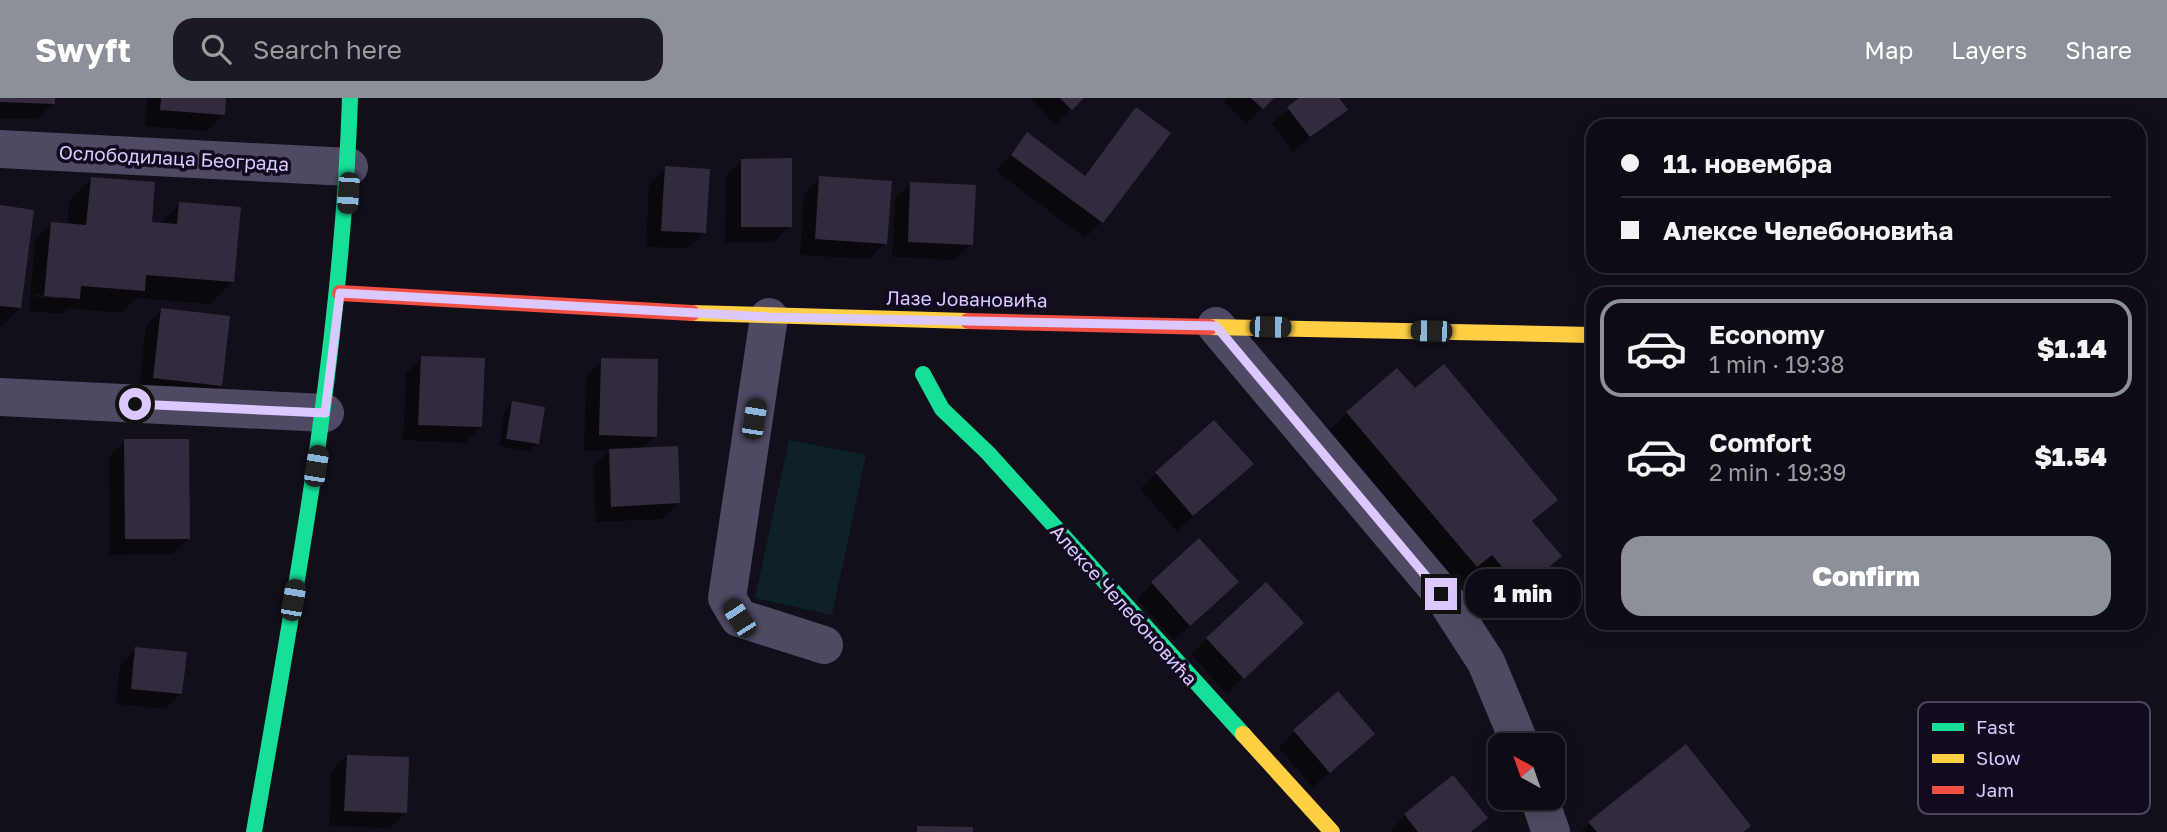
<!DOCTYPE html>
<html lang="en">
<head>
<meta charset="utf-8">
<style>
	body { margin:0; font-family:"Golos Text",sans-serif; background:#1c1922; color:#f1f3f6; height:100vh; display:flex; flex-direction:column; font-size:26px; white-space:nowrap }
	* { box-sizing:border-box; margin:0 }
	p { font-size:23px; color:#9b9ba0 }
	.icon { flex:none; width:38px; height:38px; fill:none; stroke:currentColor; stroke-width:2; stroke-linecap:round; stroke-linejoin:round }
	.map { position:relative; flex:1; overflow:hidden }
	.sheet { position:absolute; left:1586px; top:189px; width:560px; height:343px; display:flex; flex-direction:column; background:#0e0b14; border-radius:21px; box-shadow:0 4px 18px #0003,0 0 0 2px #2e2b34 }
	.sheet>* { flex:none }
	.top-card { position:absolute; left:1586px; top:21px; width:560px; height:154px; border-radius:21px; box-shadow:0 4px 18px #0003,0 0 0 2px #2e2b34; display:grid; align-content:center; height:154px; padding:0 35px; background:#0e0b14 }
	.needle { width:46px; rotate:320deg }
	.tools { position:absolute; left:1488px; top:635px; display:grid; gap:14px }
	.tools a { display:grid; place-items:center; width:77px; height:77px; border-radius:14px; background:#0e0b14; box-shadow:0 4px 18px #0003,0 0 0 2px #2e2b34; font-size:35px }
	.end { position:absolute; width:32px; height:32px; margin:-16px; border:9px solid #dbc8ff; background:#111; box-shadow:0 0 0 4px #111 }
	.from { border-radius:50% }
	.bubble { position:absolute; height:49px; border-radius:21px; background:#0e0b14; box-shadow:0 4px 18px #0003,0 0 0 2px #2e2b34; font-size:23px; font-weight:800; line-height:49px; text-align:center }
	.car { position:absolute; width:21px; height:42px; margin:-21px -10px; border-radius:9px; box-shadow:0 0 5px 2px #0007; background:linear-gradient(#222 24%,#8ab4d8 0 40%,#222 0 76%,#8ab4d8 0 86%,#222 0) }
	.top-card b { display:flex; align-items:center; gap:24px; height:66px; font-size:26px }
	.top-card b+b { border-top:2px solid #2e2b34 }
	.top-card i { width:18px; height:18px; background:#f1f3f6 }
	ul { padding:12px 0 0; list-style:none }
	li { display:flex; align-items:center; gap:21px; height:98px; margin:0 14px 10px; padding:0 21px; border:4px solid transparent; border-radius:21px }
	li div { flex:1 }
	li b { display:block; font-size:26px }
	li em { font-style:normal; font-weight:800 }
	li.current { border-color:#8c9099 }
	li>.icon { width:63px; height:63px; stroke-width:1.5 }
	.action { display:flex; gap:14px; margin-top:auto; padding:14px 35px }
	.action a { flex:1; height:80px; border-radius:21px; background:#8c9099; color:#fff; font-size:28px; font-weight:800; line-height:80px; text-align:center }
	header { display:flex; align-items:center; gap:42px; box-sizing:border-box; height:98px; padding:0 35px; background:#8c9099; color:#fff }
	header strong { font-size:33px }
	nav { display:flex; gap:38px; margin-inline-start:auto; font-size:24px }
	.search { width:490px; height:63px; background:#1c1922; display:flex; align-items:center; gap:18px; box-sizing:border-box; padding:0 24px; border-radius:21px; color:#9b9ba0; font-size:26px }
	.map>svg:first-child { display:block }
	.green { fill:#0d2127 }
	.shadow { fill:#0007; fill-rule:evenodd }
	.building { fill:#332b3d }
	.lines { fill:none; stroke-linecap:round; stroke-linejoin:round }
	.street { stroke:#504964; stroke-width:38 }
	.fast { stroke:#16e098; stroke-width:16 }
	.slow { stroke:#ffcf43; stroke-width:16 }
	.jam { stroke:#f24e42; stroke-width:16 }
	.route { stroke:#dbc8ff; stroke-width:9 }
	.labels { text-anchor:middle; stroke-width:7; stroke-linejoin:round; paint-order:stroke }
	.street-label { font-size:19px; fill:#dbc8ff; stroke:#120a1f }
	.key { fill:#120a1f; stroke:#4e4362; stroke-width:2 }
	.key-label { font-size:19px; fill:#dbc8ff }
</style>
</head>
<body>
<header>
<strong>Swyft</strong>
<div class="search"><svg class="icon" aria-label="search" viewBox="0 0 24 24"><circle cx="10" cy="10" r="6"/><path d="M15 15l6 6"/></svg>Search here</div>
<nav><a>Map</a><a>Layers</a><a>Share</a></nav>
</header>
<div class="map">
<svg width="2167" height="734" viewBox="0 0 2167 734">
	<rect width="100%" height="100%" fill="#130f1a"/>
	<path class="green" d="M789,342L866,357L832,517L755,500Z"/>
	<path class="shadow" d="M0,0H53V5L37,21L0,20Z
		M147,0H225L223,17L207,33L145,28Z
		M1031,0H1081L1055,27Z
		M1228,0H1271L1246,26L1224,4Z
		M1302,0H1337L1345,12L1293,54L1272,26Z
		M1137,11L1168,35L1101,124L1085,140L996,73L1027,37L1083,78Z
		M742,62L790,128L774,144H725L726,78Z
		M665,70L704,135L688,150L646,149L649,86Z
		M91,80L150,125L159,126L180,106L233,183L210,206L136,200L121,215L68,210L62,216L29,213L35,141L51,125L67,127L69,103ZM35,196L60,198V201L35,199Z
		M820,80L885,145L869,161L800,157L804,96Z
		M911,86L971,146L955,162L892,159L895,102Z
		M0,109L20,210L0,229Z
		M161,212L221,287L205,303L138,296L146,228Z
		M422,260L480,329L465,345L403,342L406,276Z
		M602,262L655,338L642,351L679,405L663,421L596,424L593,369L609,353H584L586,278Z
		M1414,293L1556,402L1531,425L1560,458L1498,513L1469,478L1454,490L1314,348L1347,315Z
		M513,305L537,345L529,353L499,348L505,313Z
		M125,343L189,440L173,456L110,457L109,359Z
		M1251,366L1177,433L1140,391L1156,375Z
		M1152,485L1221,500L1174,542L1137,501Z
		M1266,487L1286,541L1227,595L1191,557Z
		M136,551L181,595L165,611L116,606L120,567Z
		M1337,596L1357,652L1313,689L1278,649Z
		M347,658L405,715L389,730L329,728L331,674Z
		M1405,717L1486,720L1472,734H1390Z
		M1590,725L1743,734H1581Z"/>
	<path class="building" d="M0,0H55V6L0,4Z
		M161,0H226L225,17L160,12Z
		M1060,0H1084L1072,12Z
		M1251,0H1274L1263,11Z
		M1299,0H1339L1348,12L1310,39L1287,9Z
		M1136,9L1171,35L1103,125L1011,57L1027,34L1085,78Z
		M792,60V129H741V61Z
		M665,68L710,71L706,135L661,133Z
		M819,78L892,83L887,146L815,141Z
		M91,79L155,84L152,124L177,126L179,104L241,109L234,184L146,177L145,193L81,188L80,201L44,198L51,124L86,127Z
		M910,84L976,87L973,147L908,144Z
		M0,107L34,112L21,210L0,208Z
		M161,210L230,218L222,288L153,280Z
		M421,258L485,260L482,329L418,327Z
		M601,260L658,261L657,339L599,337Z
		M1444,266L1558,402L1532,423L1562,458L1522,492L1492,457L1477,469L1346,314L1397,270L1415,290Z
		M512,303L545,309L539,346L506,341Z
		M1214,322L1254,366L1193,418L1155,374Z
		M124,341H189L190,441H125Z
		M678,348L680,405L611,409L609,351Z
		M1199,440L1239,484L1190,528L1151,484Z
		M1266,484L1304,525L1244,581L1206,540Z
		M135,549L187,554L182,596L131,591Z
		M1338,593L1375,636L1330,675L1293,632Z
		M1686,646L1751,728L1743,734H1597L1588,724Z
		M347,657L409,659L407,715L344,713Z
		M1453,677L1488,720L1471,734H1418L1404,716Z
		M917,728L973,729V734H917Z"/>
	<g class="lines">
		<path class="street" d="M0,51L349,69
			M769,219L727,500L739,520L824,547
			M1216,228L1442,496L1486,564L1521,648
			M0,299L325,315
			M1539,700L1551,734"/>
		<path class="fast" d="M923,276L942,311L988,355L1243,636
			M254,734C296,490 342,248 350,0"/>
		<path class="slow" d="M692,215L968,223
			M1210,229L1592,237
			M1243,636L1332,734"/>
		<path class="jam" d="M340,195L692,215
			M968,223L1210,229"/>
	</g>
	<g class="lines">
		<path class="route" d="M135,306L325,315L340,195L769,219L1216,228L1441,496"/>
	</g>
	<g class="labels">
		<g class="street-label">
			<text transform="translate(174 60) rotate(3)" y="7">Ослободилаца Београда</text>
			<text transform="translate(967 201) rotate(1)" y="7">Лазе Јовановића</text>
			<text transform="translate(1124 507) rotate(48)" y="7">Алексе Челебоновића</text>
		</g>
	</g>
	<rect x="1918" y="604" width="232" height="112" rx="10" class="key"/>
	<rect x="1932" y="625" width="32" height="8" fill="#16e098"/>
	<rect x="1932" y="656" width="32" height="9" fill="#ffcf43"/>
	<rect x="1932" y="688" width="32" height="8" fill="#f24e42"/>
	<g class="key-label">
		<text x="1976" y="636">Fast</text>
		<text x="1976" y="667">Slow</text>
		<text x="1976" y="699">Jam</text>
	</g>
</svg>
<div class="tools">
<a><svg class="needle" viewBox="-14 -14 28 28"><path d="M0-13l5 13h-10z" fill="#e53935"/><path d="M0 13l5-13h-10z" fill="#9b9ba0"/></svg></a>
</div>
<i class="end from" style="left:135px;top:306px"></i>
<i class="end" style="left:1441px;top:496px"></i>
<div class="bubble" style="left:1465px;top:471px;width:116px">1 min</div>
<i class="car" style="left:348px;top:95px;rotate:184deg"></i>
<i class="car" style="left:1270px;top:229px;rotate:91deg"></i>
<i class="car" style="left:1431px;top:233px;rotate:271deg"></i>
<i class="car" style="left:754px;top:321px;rotate:9deg"></i>
<i class="car" style="left:316px;top:368px;rotate:9deg"></i>
<i class="car" style="left:293px;top:502px;rotate:10deg"></i>
<i class="car" style="left:739px;top:520px;rotate:327deg"></i>
<div class="top-card">
<b><i class="from"></i>11. новембра</b>
<b><i></i>Алексе Челебоновића</b>
</div>
<section class="sheet">
<ul>
<li class="current"><svg class="icon" aria-label="car" viewBox="0 0 24 24"><path d="M5 17H2v-5l4-1 3-4h7l3 4 3 1v5h-3M9 17h6M6 11h13"/><circle cx="7" cy="17" r="2"/><circle cx="17" cy="17" r="2"/></svg><div><b>Economy</b><p>1 min · 19:38</p></div><em>$1.14</em></li>
<li><svg class="icon" aria-label="car" viewBox="0 0 24 24"><path d="M5 17H2v-5l4-1 3-4h7l3 4 3 1v5h-3M9 17h6M6 11h13"/><circle cx="7" cy="17" r="2"/><circle cx="17" cy="17" r="2"/></svg><div><b>Comfort</b><p>2 min · 19:39</p></div><em>$1.54</em></li>
</ul>
<div class="action"><a>Confirm</a></div>
</section>
</div>
</body>
</html>
